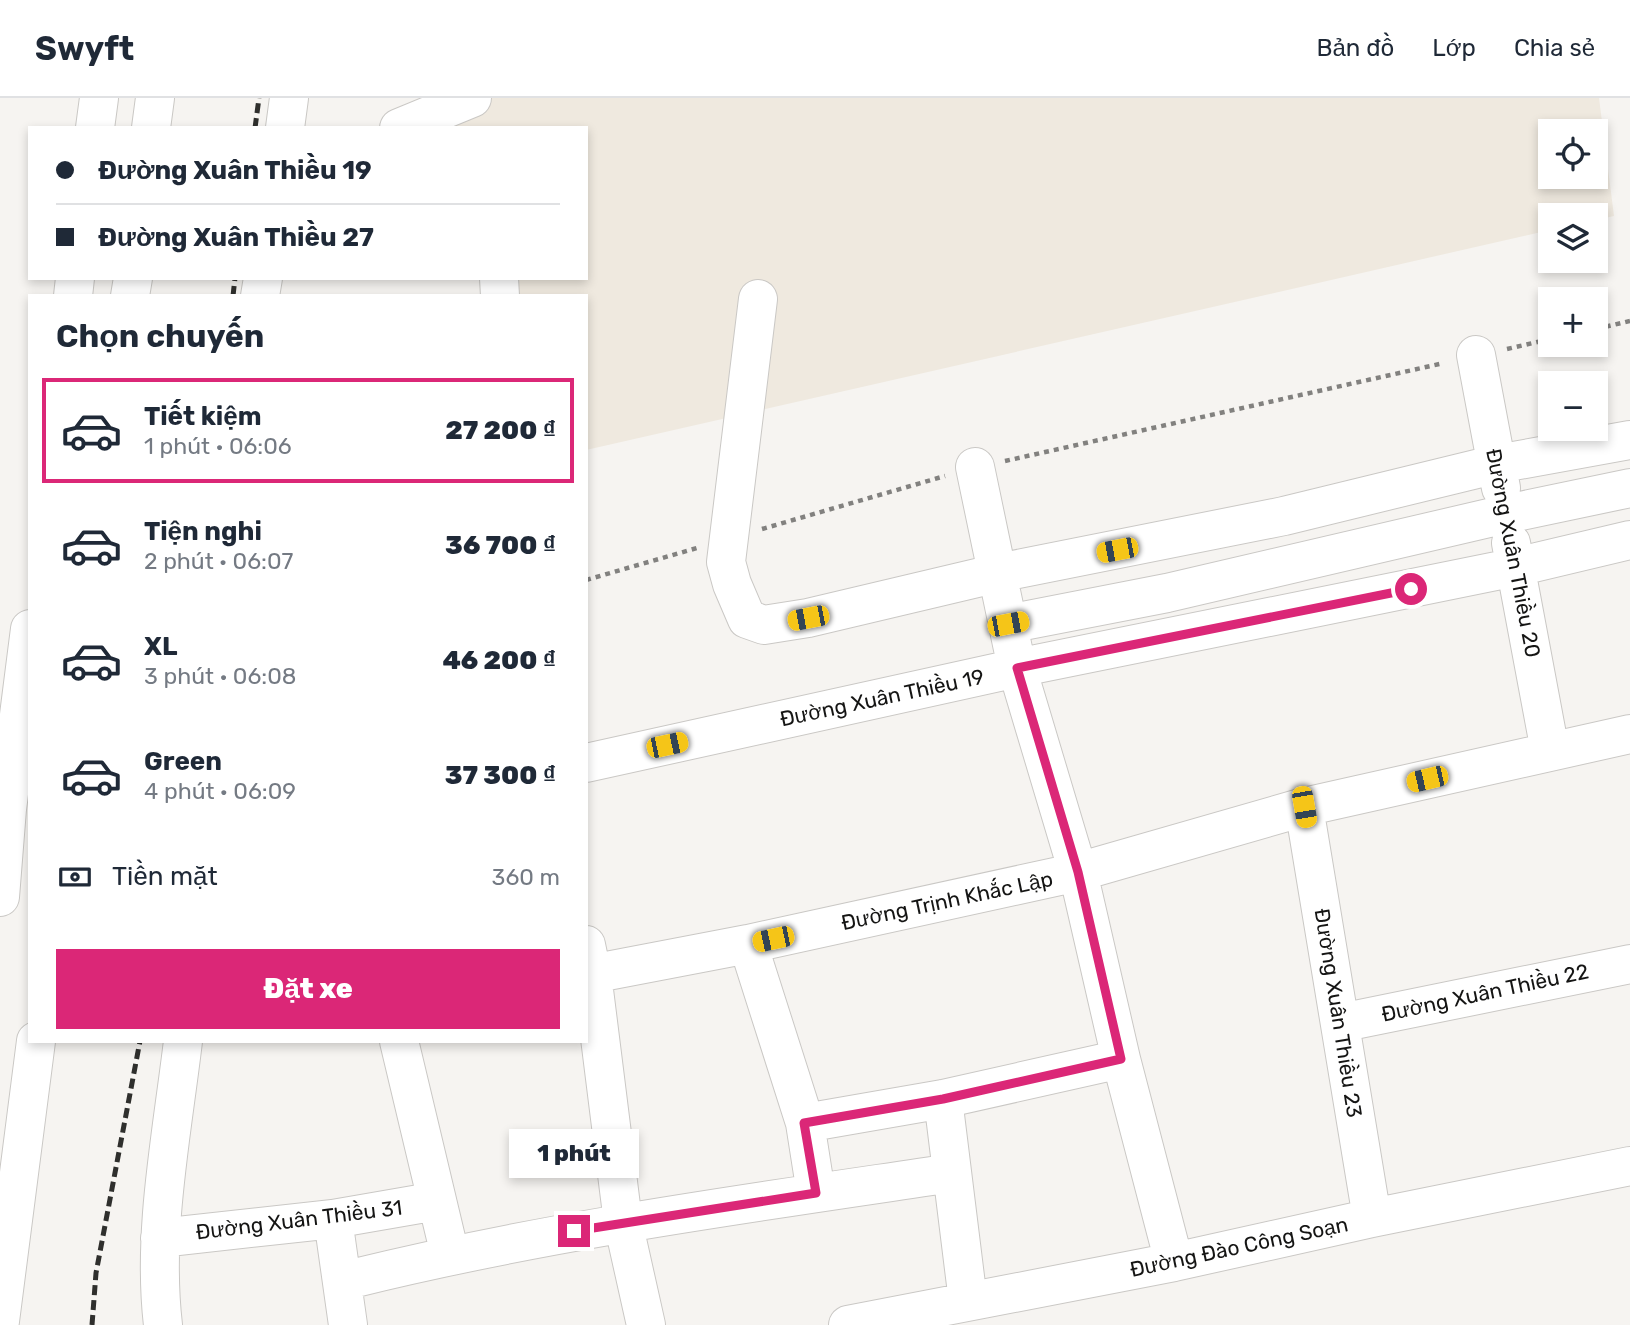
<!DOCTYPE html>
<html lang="vi">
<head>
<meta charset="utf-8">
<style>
	body { margin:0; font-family:Rubik,sans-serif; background:#f6f6f7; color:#1f2937; height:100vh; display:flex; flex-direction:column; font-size:26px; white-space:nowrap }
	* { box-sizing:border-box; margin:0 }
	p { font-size:23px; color:#747a83 }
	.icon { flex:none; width:38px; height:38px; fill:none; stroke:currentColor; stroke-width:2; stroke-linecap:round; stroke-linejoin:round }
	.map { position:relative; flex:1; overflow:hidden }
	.details { position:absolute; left:28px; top:196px; width:560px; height:749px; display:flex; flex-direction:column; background:#fff; border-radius:0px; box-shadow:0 4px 10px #0003 }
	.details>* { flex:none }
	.banner { position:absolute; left:28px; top:28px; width:560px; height:154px; border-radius:0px; box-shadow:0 4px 10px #0003; display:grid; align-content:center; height:154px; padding:0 28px; background:#fff }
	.fabs { position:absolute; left:1538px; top:21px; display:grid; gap:14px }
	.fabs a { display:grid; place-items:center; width:70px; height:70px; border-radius:0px; background:#fff; box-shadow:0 4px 10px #0003; font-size:35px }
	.end { position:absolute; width:32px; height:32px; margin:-16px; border:9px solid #db2777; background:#fff; box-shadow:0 0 0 4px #fff }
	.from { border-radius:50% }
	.bubble { position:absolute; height:49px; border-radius:0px; background:#fff; box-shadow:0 4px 10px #0003; font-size:23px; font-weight:800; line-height:49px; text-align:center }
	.car { position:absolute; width:21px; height:42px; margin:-21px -10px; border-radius:9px; box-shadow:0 0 5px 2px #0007; background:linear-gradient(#f5c518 24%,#345 0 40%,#f5c518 0 76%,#345 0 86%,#f5c518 0) }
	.banner b { display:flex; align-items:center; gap:24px; height:66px; font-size:26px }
	.banner b+b { border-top:2px solid #e0e1e3 }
	.banner i { width:18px; height:18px; background:#1f2937 }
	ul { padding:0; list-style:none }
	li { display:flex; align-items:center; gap:21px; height:105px; margin:0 14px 10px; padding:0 14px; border:4px solid transparent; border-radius:0px }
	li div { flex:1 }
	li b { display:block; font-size:26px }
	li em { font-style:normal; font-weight:800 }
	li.active { border-color:#db2777 }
	li>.icon { width:63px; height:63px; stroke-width:1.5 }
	h2 { padding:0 28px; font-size:32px; line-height:84px }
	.pay { display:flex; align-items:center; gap:18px; height:77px; padding:0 28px; font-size:26px }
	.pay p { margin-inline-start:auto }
	.cta { display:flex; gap:14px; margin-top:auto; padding:14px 28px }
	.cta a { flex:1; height:80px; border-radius:0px; background:#db2777; color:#fff; font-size:28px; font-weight:800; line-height:80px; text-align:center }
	header { display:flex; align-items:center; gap:42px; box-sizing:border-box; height:98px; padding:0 35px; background:#fff; border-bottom:2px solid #e0e1e3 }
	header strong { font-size:33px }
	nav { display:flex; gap:38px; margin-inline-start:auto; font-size:24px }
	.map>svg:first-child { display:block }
	.built { fill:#efe9df; fill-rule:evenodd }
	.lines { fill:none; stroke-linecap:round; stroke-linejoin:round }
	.minor-casing { stroke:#cac8c5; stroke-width:40 }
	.highway-casing { stroke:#cac8c5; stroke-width:40 }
	.path { stroke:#82817f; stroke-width:4.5; stroke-dasharray:5 5; stroke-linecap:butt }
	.minor { stroke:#fff; stroke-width:38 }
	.highway { stroke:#fff; stroke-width:38 }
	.rail { stroke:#2f2f2d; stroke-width:5; stroke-dasharray:10 5; stroke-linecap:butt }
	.route { stroke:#db2777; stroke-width:9 }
	.labels { text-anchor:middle; stroke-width:7; stroke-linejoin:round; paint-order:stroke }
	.street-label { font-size:21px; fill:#151514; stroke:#fff }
</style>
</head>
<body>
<header>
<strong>Swyft</strong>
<nav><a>Bản đồ</a><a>Lớp</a><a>Chia sẻ</a></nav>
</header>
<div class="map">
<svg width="1630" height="1227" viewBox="0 0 1630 1227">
	<rect width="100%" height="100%" fill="#f6f4f1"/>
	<path class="built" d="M439,0H1599L1614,118L1596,122V117H1550V132L586,352V198H506L507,180H586V30H437ZM1550,33H1596V79H1550Z"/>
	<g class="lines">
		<defs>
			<path id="minor" d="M285,30L289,0
				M399,30L472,0
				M499,180L500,198
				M260,198L263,180
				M758,201L726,464L732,486L747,521L764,527L808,520L998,475L1284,418L1497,366L1630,342
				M1476,257L1501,390
				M975,369L1017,570L1078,774L1121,961L1174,1164
				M1511,445L1550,653
				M1008,526L1167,495L1506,416L1630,390
				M586,665L1017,570L1516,469L1630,442
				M1304,709L1372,1120
				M748,846L805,1025L816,1095
				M586,847L592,876L623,1124L646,1227
				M586,877L748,846L1078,774L1304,709L1630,636
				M1340,925L1630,866
				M399,943L450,1157
				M943,1001L968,1203
				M805,1025L943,1001L1121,961
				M333,1121L348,1227
				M160,1140L333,1121L437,1103
				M342,1180L351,1181C549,1132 751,1105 952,1075
				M163,1227C152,1134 172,1036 183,943
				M848,1227L1174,1164L1372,1120L1630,1068"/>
			<path id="highway" d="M95,30L99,0
				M151,30L155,0
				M73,198L75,180
				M130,198L133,180
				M0,799L7,711L30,531
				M0,1223L36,943"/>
		</defs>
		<use href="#minor" class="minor-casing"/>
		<use href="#highway" class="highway-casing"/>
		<path class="path" d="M1596,231L1630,223
			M1507,251L1550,241
			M1005,363L1444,265
			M762,431L945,378
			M586,482L697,450"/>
		<use href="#minor" class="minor"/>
		<use href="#highway" class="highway"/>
		<path class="rail" d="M255,30L259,0
			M233,198L235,180
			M92,1227L96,1175L140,943"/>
	</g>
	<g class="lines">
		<path class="route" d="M574,1133L816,1095L804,1025L943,1001L1121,961L1078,774L1017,570L1411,491"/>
	</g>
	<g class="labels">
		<g class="street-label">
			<text transform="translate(1513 455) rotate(79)" y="7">Đường Xuân Thiều 20</text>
			<text transform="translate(882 600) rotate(-12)" y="7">Đường Xuân Thiều 19</text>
			<text transform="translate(947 803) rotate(-12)" y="7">Đường Trịnh Khắc Lập</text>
			<text transform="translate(1485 895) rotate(-12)" y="7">Đường Xuân Thiều 22</text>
			<text transform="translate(1338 915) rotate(81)" y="7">Đường Xuân Thiều 23</text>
			<text transform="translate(299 1122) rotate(-7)" y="7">Đường Xuân Thiều 31</text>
			<text transform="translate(1239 1149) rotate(-12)" y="7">Đường Đào Công Soạn</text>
		</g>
	</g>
</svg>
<div class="fabs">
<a><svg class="icon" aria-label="locate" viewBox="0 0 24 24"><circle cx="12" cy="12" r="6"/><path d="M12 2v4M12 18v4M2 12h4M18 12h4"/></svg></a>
<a><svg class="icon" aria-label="layers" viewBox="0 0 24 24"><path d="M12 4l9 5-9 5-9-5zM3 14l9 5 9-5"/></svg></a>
<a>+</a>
<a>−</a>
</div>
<i class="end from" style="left:1411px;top:491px"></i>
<i class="end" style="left:574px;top:1133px"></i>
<div class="bubble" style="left:509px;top:1031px;width:130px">1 phút</div>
<i class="car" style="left:1117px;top:452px;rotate:259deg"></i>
<i class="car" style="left:808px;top:520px;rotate:259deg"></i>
<i class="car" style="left:1008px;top:526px;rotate:79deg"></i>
<i class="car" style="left:667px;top:647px;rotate:78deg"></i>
<i class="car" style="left:1427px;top:681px;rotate:257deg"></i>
<i class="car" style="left:1304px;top:709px;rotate:170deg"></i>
<i class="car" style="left:773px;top:841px;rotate:258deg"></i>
<div class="banner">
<b><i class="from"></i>Đường Xuân Thiều 19</b>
<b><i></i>Đường Xuân Thiều 27</b>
</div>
<section class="details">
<h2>Chọn chuyến</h2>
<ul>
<li class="active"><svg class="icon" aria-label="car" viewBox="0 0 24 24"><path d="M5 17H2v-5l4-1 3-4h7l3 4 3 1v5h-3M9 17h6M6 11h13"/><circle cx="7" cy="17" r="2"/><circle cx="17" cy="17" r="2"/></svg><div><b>Tiết kiệm</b><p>1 phút · 06:06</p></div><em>27 200 ₫</em></li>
<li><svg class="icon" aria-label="car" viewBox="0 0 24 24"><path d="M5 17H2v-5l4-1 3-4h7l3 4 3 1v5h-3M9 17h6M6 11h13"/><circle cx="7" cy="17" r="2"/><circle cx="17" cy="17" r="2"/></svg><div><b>Tiện nghi</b><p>2 phút · 06:07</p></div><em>36 700 ₫</em></li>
<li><svg class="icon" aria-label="car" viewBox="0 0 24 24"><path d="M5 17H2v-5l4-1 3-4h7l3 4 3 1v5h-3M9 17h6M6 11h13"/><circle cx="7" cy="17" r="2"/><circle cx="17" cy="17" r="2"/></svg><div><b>XL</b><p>3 phút · 06:08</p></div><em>46 200 ₫</em></li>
<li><svg class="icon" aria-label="car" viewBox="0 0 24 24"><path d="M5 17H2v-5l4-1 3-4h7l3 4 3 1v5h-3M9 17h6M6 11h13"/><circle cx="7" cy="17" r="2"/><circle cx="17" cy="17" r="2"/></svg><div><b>Green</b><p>4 phút · 06:09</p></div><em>37 300 ₫</em></li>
</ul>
<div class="pay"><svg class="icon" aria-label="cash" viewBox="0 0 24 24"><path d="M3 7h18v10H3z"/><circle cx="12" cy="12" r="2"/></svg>Tiền mặt<p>360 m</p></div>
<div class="cta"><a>Đặt xe</a></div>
</section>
</div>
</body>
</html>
